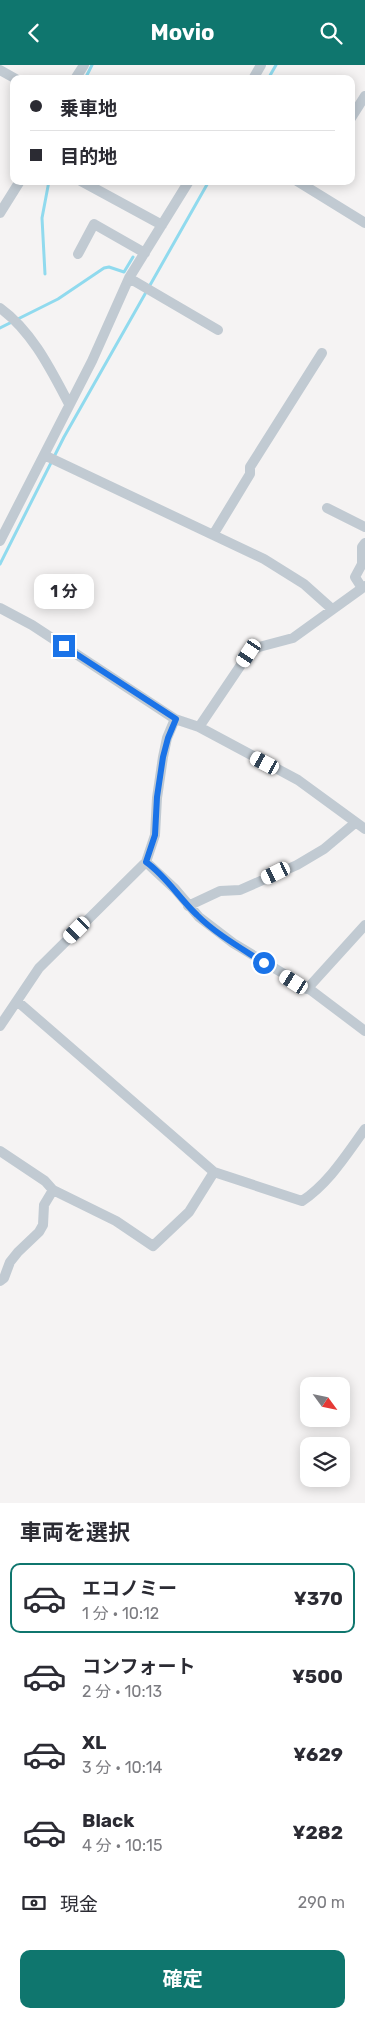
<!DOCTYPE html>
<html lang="ja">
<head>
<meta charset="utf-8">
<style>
	body { margin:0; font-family:Rubik,"Noto Sans JP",sans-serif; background:#f7f7f7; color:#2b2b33; height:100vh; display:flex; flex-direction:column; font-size:19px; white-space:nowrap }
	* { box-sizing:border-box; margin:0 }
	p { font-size:16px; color:#7c7c81 }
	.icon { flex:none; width:28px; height:28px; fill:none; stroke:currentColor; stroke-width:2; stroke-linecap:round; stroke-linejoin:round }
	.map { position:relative; height:1438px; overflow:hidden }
	.side { display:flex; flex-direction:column; background:#fff; flex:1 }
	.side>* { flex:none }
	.guide { position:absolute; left:10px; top:10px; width:345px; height:110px; border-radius:10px; box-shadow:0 2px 12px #0003; display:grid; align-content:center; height:110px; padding:0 20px; background:#fff }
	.needle { width:32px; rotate:123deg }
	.tools { position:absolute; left:300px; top:1312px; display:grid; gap:10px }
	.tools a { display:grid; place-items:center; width:50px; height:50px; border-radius:10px; background:#fff; box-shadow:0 2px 12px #0003; font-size:25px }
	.end { position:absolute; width:22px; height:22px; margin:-11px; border:6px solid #1a73e8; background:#fff; box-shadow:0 0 0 2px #fff }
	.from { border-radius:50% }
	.bubble { position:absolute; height:35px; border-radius:10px; background:#fff; box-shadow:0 2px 12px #0003; font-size:16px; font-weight:700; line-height:35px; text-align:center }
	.car { position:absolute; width:15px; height:30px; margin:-15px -8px; border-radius:6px; box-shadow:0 0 4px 1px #0007; background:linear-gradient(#fff 24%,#345 0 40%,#fff 0 76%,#345 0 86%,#fff 0) }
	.guide b { display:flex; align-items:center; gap:18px; height:48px; font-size:19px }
	.guide b+b { border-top:1px solid #e1e1e2 }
	.guide i { width:12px; height:12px; background:#2b2b33 }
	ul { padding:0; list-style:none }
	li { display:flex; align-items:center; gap:15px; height:70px; margin:0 10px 8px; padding:0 10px; border:2px solid transparent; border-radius:10px }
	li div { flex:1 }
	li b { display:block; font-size:19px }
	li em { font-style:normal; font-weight:700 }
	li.on { border-color:#0f766e }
	li>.icon { width:45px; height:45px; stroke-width:1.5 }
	h2 { padding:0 20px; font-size:22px; line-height:60px }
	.pay { display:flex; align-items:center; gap:12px; height:55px; padding:0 20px; font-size:19px }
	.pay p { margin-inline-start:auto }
	.cta { display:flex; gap:10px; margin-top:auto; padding:10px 20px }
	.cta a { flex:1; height:58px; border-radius:10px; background:#0f766e; color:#fff; font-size:20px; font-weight:700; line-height:58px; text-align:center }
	header { display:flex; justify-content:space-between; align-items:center; height:65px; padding:0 20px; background:#0f766e; color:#fff; font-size:22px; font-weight:700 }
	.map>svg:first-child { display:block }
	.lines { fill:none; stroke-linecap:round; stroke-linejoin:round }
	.stream { stroke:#90daee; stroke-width:3 }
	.minor { stroke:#c1cad2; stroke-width:10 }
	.route { stroke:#1a73e8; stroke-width:6 }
</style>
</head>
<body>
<header><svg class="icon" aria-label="back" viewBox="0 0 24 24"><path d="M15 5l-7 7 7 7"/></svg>Movio<svg class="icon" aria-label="search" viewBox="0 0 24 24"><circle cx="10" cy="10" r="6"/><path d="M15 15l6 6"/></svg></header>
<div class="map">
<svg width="365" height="1438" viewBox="0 0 365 1438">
	<rect width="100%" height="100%" fill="#f5f3f3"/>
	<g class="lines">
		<path class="stream" d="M85,14L92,0
			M268,14L276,0
			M45,209L42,153L49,116
			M0,263L58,234L104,203L109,202L124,207L133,192
			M0,499L64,372L209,116"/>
		<path class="minor" d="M0,5L16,14
			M75,14L84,0
			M253,14L261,0
			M351,53L365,31
			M81,116L162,160
			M297,116L365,158
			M0,148L20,116
			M78,189L94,159L145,188
			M129,213L218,265
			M0,243C32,266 51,305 69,339
			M44,390L264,494L304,519L332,544
			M327,443L365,462
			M213,470L250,409V402L322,288
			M0,476L92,296L129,213L189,116
			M362,523L355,512L362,499V482L365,478
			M0,543L32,560L175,654L199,662L298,715L365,764
			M199,662L249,588L259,582L293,573L365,521
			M146,797L175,824L199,852L233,878L312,926L365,966
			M188,841L220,826L240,825L297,800L324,784L355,758
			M307,924L365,860
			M17,936L214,1107L302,1136C329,1118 346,1090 365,1064
			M0,961L39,903L146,797L155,770L157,733L163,692L167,673L175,654
			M0,1086L45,1116L53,1125L116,1156L153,1181L189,1147L214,1107
			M0,1216L4,1213L10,1197L18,1187L39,1167L43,1160L44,1140L53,1125"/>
	</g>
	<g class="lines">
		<path class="route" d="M64,581L176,654L168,673L163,692L157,732L155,770L146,797C166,811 179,833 197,850C216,869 241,883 264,898"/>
	</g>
</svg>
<div class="tools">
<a><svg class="needle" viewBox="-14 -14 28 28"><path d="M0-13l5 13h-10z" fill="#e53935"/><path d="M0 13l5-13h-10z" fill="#7c7c81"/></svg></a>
<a><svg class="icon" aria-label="layers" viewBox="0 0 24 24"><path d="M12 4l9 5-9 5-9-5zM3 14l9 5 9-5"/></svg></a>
</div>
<i class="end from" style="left:264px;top:898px"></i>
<i class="end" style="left:64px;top:581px"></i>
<div class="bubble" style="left:34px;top:509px;width:60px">1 分</div>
<i class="car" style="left:249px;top:588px;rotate:214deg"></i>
<i class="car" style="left:265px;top:698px;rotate:298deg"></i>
<i class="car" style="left:276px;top:808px;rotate:244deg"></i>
<i class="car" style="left:77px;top:865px;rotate:225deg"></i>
<i class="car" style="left:294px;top:917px;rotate:302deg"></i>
<div class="guide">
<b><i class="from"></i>乗車地</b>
<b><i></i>目的地</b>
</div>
</div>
<section class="side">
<h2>車両を選択</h2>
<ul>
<li class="on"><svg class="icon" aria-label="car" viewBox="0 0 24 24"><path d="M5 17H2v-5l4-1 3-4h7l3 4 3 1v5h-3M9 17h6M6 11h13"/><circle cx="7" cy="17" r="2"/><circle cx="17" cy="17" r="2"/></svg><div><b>エコノミー</b><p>1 分 · 10:12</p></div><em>¥370</em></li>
<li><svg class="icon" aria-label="car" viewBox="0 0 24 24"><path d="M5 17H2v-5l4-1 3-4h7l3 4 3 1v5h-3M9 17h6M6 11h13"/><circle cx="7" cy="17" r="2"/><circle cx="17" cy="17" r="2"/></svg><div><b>コンフォート</b><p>2 分 · 10:13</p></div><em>¥500</em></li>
<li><svg class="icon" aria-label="car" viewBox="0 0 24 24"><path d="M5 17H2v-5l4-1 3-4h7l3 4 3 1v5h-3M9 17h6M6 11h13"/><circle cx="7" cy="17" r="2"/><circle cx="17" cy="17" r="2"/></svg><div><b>XL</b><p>3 分 · 10:14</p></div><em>¥629</em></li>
<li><svg class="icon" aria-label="car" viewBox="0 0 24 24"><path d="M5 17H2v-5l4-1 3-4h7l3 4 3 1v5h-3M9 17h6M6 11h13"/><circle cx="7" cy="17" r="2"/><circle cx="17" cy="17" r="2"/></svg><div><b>Black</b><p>4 分 · 10:15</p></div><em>¥282</em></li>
</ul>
<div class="pay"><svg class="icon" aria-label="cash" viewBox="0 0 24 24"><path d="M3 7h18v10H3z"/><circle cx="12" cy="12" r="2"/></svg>現金<p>290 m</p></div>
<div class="cta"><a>確定</a></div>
</section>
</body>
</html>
